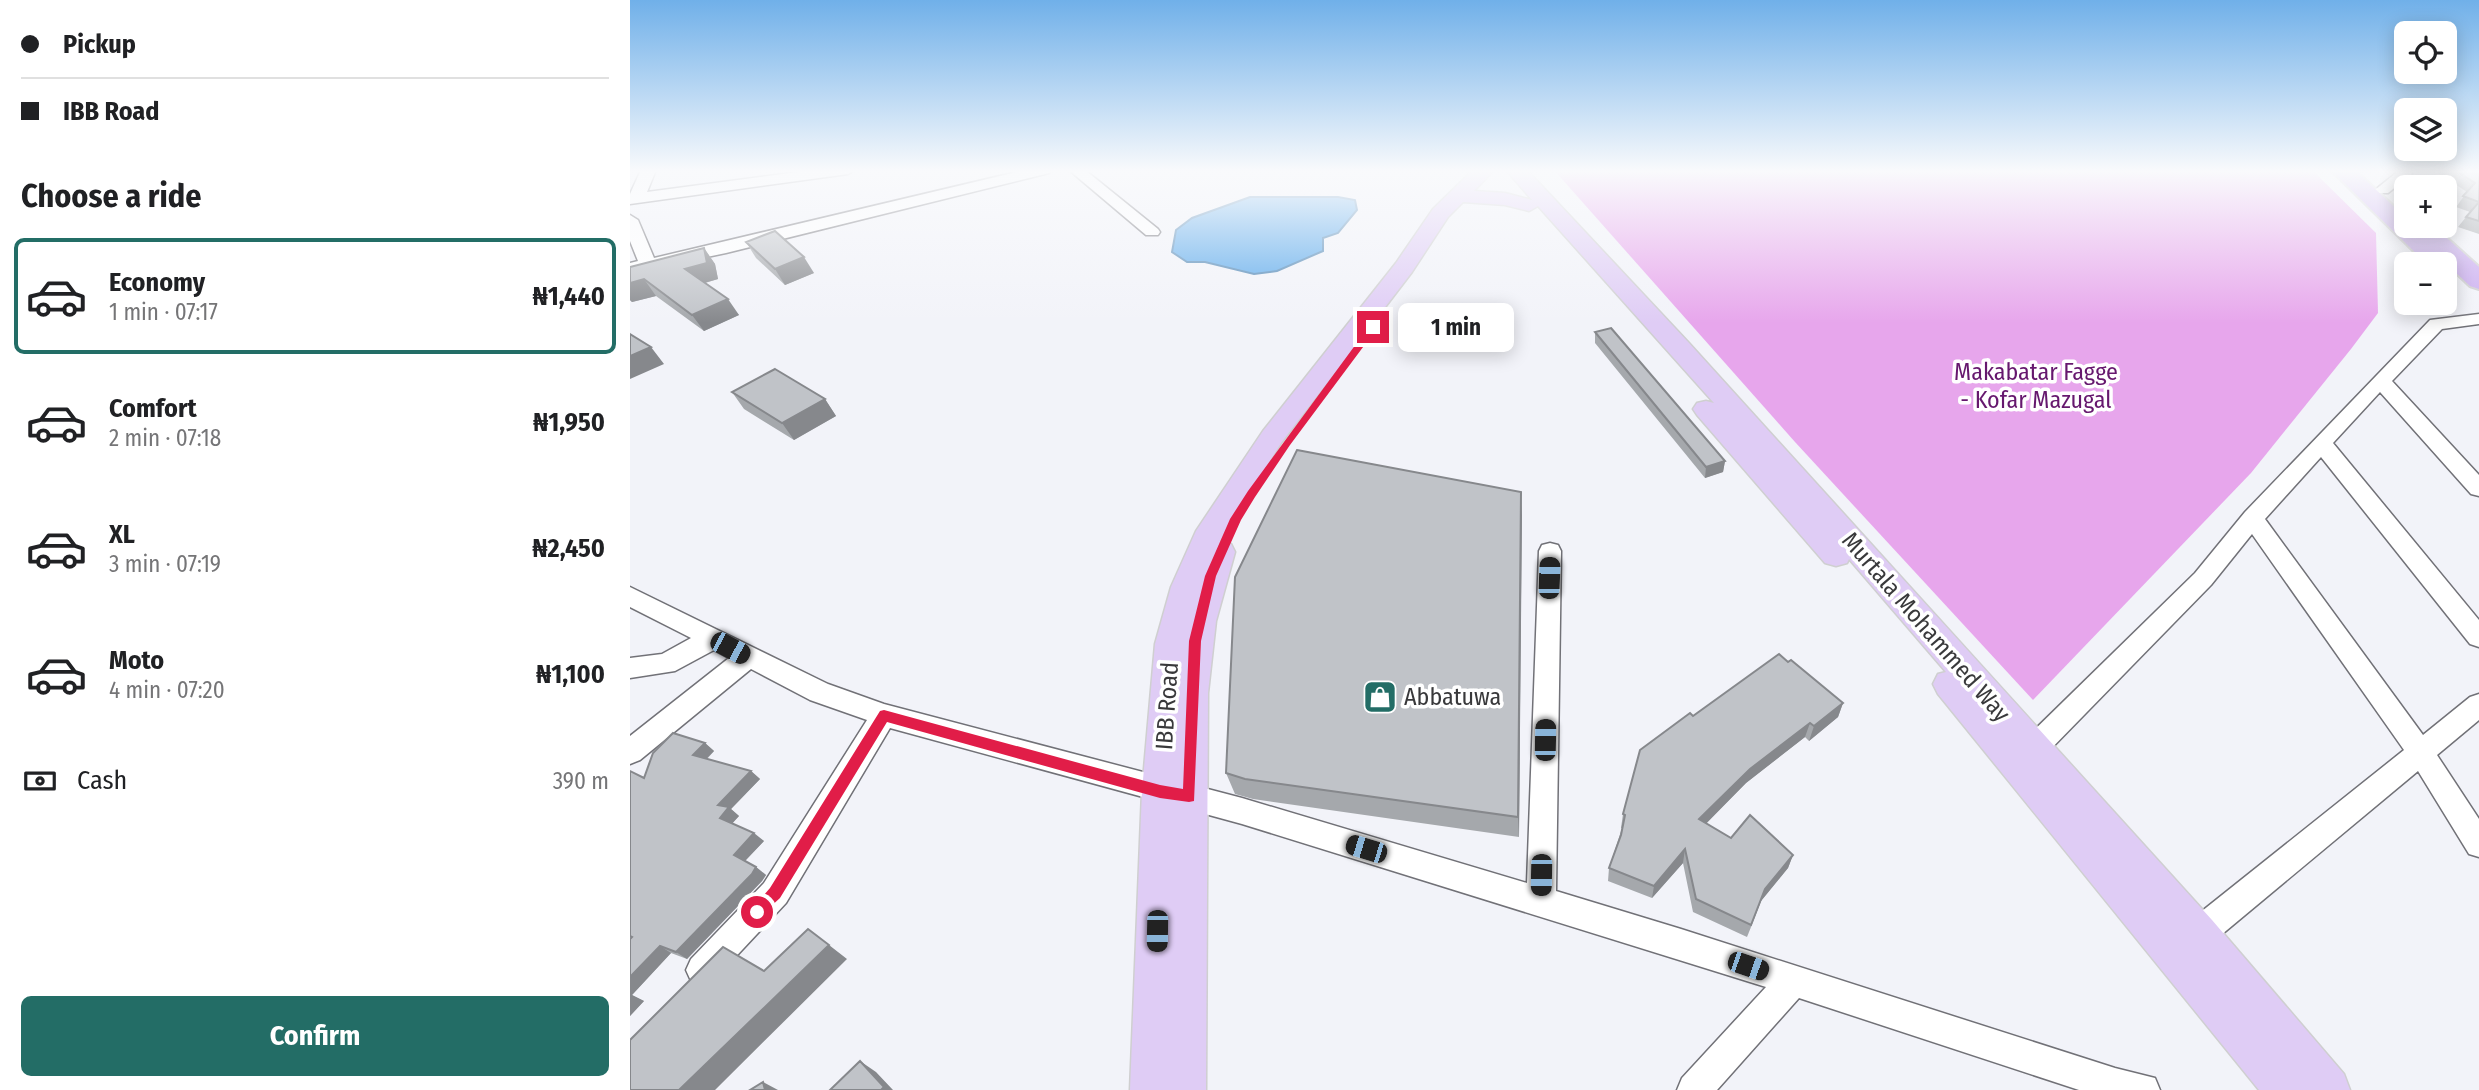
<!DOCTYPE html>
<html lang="en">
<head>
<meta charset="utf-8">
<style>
	body { margin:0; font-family:"Fira Sans Condensed",sans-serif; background:#f2f2f2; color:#202124; height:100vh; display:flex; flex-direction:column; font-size:26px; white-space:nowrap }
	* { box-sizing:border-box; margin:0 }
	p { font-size:23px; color:#757577 }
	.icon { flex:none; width:38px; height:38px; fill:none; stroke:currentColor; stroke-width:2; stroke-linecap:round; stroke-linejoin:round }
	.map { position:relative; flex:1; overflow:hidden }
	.side { display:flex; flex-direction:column; background:#fff; width:630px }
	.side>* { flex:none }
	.guide { display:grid; align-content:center; height:154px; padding:0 21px; background:#fff }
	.buttons { position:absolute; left:1764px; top:21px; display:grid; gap:14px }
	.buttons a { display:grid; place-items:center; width:63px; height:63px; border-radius:10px; background:#fff; box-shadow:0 4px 18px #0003; font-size:35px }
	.end { position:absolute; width:32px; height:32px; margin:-16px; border:9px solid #e11d48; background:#fff; box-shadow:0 0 0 4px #fff }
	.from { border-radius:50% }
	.bubble { position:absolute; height:49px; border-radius:10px; background:#fff; box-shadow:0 4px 18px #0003; font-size:23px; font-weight:700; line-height:49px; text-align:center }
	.car { position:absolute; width:21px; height:42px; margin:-21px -10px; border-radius:9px; box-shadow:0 0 5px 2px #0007; background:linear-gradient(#222 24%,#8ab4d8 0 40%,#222 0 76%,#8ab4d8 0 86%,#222 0) }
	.guide b { display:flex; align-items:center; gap:24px; height:66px; font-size:26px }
	.guide b+b { border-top:2px solid #e0e0e0 }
	.guide i { width:18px; height:18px; background:#202124 }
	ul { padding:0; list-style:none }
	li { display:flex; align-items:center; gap:21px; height:116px; margin:0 14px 10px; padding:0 7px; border:4px solid transparent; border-radius:10px }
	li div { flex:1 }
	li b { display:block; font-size:26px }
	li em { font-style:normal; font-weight:700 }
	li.selected { border-color:#236d66 }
	li>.icon { width:63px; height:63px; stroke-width:1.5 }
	h2 { padding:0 21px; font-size:32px; line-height:84px }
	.pay { display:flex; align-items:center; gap:18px; height:77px; padding:0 21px; font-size:26px }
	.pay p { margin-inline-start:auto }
	.cta { display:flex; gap:14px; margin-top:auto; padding:14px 21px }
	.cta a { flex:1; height:80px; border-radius:10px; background:#236d66; color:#fff; font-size:28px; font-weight:700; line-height:80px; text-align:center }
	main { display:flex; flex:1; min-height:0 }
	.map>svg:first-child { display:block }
	.green { fill:#e7a6ec }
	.water { fill:#5daaeb; stroke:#5288b6; stroke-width:2 }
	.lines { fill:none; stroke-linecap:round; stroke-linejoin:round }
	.minor-casing { stroke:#717177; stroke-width:3 }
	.major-casing { stroke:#cfcfd0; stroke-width:3 }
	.highway-casing { stroke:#cfcfd0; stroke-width:4 }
	.minor { fill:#fff; fill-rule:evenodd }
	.major { fill:#dfccf5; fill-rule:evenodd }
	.highway { fill:#c9aaef; fill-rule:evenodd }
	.wall { fill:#a5a8ac }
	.shaded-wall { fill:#86888c }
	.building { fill:#c0c3c8; stroke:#86888c; stroke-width:2 }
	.route { fill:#e11d48 }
	.labels { text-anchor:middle; stroke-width:7; stroke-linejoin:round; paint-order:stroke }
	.park-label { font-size:24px; fill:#66186e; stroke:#fff }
	.street-label { font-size:24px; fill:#39393b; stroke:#fff }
	.poi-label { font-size:24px; fill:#39393b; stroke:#fff; text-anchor:start }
</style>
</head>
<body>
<main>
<section class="side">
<div class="guide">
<b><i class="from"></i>Pickup</b>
<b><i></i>IBB Road</b>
</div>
<h2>Choose a ride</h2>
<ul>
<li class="selected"><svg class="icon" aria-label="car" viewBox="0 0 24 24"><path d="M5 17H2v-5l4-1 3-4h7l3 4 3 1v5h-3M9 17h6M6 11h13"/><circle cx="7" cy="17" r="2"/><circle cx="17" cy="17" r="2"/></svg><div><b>Economy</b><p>1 min · 07:17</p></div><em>₦1,440</em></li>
<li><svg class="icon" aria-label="car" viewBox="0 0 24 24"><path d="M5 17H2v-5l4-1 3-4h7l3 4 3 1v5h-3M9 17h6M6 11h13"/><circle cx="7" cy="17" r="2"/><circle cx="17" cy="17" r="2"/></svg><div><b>Comfort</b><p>2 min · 07:18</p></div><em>₦1,950</em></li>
<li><svg class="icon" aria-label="car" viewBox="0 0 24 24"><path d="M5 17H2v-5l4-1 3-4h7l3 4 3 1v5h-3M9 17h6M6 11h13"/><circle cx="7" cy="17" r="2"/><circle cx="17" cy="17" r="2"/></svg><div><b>XL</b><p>3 min · 07:19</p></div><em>₦2,450</em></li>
<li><svg class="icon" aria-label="car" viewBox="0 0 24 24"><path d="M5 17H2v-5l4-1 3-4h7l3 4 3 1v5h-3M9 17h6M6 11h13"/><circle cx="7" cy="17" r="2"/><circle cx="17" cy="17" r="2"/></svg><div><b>Moto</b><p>4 min · 07:20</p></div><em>₦1,100</em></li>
</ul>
<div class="pay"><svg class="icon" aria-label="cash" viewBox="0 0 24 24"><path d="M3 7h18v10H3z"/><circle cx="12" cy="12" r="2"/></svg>Cash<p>390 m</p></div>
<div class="cta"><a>Confirm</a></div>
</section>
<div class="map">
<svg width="1849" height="1090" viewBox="0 0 1849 1090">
	<rect width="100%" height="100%" fill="#f2f3f9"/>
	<path class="green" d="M924,170H1682L1746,233L1748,313L1721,349L1621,473L1403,700L1165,442Z"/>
	<path class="water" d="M620,197H708L725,200L727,210L708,233L693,238V251L647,271L624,274L575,262H557L542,252L546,230L562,218Z"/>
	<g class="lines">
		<defs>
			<path id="minor" d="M11,170H26L17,192L184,170H225L218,174L0,204V194Z
				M395,170H421L419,173L96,253L0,273V263L8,261L0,241V215L8,220L24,258Z
				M439,170H455L528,229L530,232L528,235H516Z
				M1766,170H1781L1782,174L1758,193H1748L1745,190L1766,173Z
				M1849,314V324L1812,329L1762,381L1849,475V496L1841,494L1750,392L1703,443L1849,620V647L1840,644L1691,457L1635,519L1793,735L1840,697L1849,694V720L1807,755L1849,819V857L1839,854L1788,771L1579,945L1568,949L1557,945L1553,934L1557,923L1774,750L1622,534L1581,585L1413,757L1403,761L1393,757L1390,749L1393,741L1565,573L1615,512L1800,320Z
				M920,543L928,545L931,551L926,891L1051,929L1485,1068L1525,1078L1530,1090H1449L1169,998L1087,1090H1047L1052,1078L1136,987L612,824L260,728L156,903L83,981L72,986L61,981L56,970L61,959L134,883L237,720L180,700L121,669L10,760L0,764V736L99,658L84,650L45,671L0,678V658L32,654L61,638L0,607V587L198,684L254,704L612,798L897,883L909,551L912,545Z"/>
			<path id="major" d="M843,170H864L844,191L875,193L902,200L876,170H897L1059,343L1582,920L1714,1074L1720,1090H1629L1308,694L1303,684L1308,674L1316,672L1219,559L1217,563L1206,566L1195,563L1067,415L1063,409L1067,403L1076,401L1084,403L908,206L899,211L875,205L833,202L818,217L782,272L651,443L590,541L601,544L605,552L586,621L578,693L576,1090H500L512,791L525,644L541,587L566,531L633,431L766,263L803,209Z"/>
			<path id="highway" d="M1701,170H1725L1776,218V226H1784L1791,231L1800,228L1808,230L1849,267V289L1840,286L1821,268L1815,270V264H1797Z"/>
		</defs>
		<use href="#minor" class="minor-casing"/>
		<use href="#major" class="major-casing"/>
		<use href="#highway" class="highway-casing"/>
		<use href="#minor" class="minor"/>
		<use href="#major" class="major"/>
		<use href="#highway" class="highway"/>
	</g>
	<path class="wall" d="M1804,170H1849V234L1828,227L1840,212L1826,207L1837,192Z
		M116,242L184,273L155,285L126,258Z
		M74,248L85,264L88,279L75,283L109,315L74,331L26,296L2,302L0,300V267Z
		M965,332L1095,461L1093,472L1075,478L965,343Z
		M102,392L195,399L206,416L164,440L114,409Z
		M891,492L889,837L623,799L605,794L596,773Z
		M1213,703L1208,717L1179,741L1175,737L1116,783L1076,823L1101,838L1163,855L1158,868L1131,901L1117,937L1063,912L1053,863L1022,898L978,881L979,868L992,828H991L993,814L1063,716Z
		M75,743L84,751L77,759L121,771L130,779L101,809L109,816L102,823L134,841L115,861L126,867L136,875L132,881L57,959L41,953L2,995L14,1001L0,1016V939L1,938L0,937V771L14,778Z"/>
	<path class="shaded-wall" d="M74,248L85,264L88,279L67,285L55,269Z
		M174,257L184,273L155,285L145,269Z
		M14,279L26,296L2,302L0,300V283Z
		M98,299L109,315L74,331L62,315Z
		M21,347L34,364L0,379V356Z
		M195,399L206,416L164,440L152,423Z
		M1095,461L1093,472L1075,478L1076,467Z
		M891,492L892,515L889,837L888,817Z
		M1213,703L1208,717L1179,741L1184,726Z
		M1180,723L1175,737L1116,783L1067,833L1069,819L1120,769Z
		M75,743L84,751L72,763L63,755Z
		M121,771L130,779L101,809L109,816L100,826L90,818L88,805Z
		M124,833L134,841L114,862L104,855Z
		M1055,849L1053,863L1022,898L1024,886Z
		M1163,855L1158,868L1131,901L1117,937L1135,889Z
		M126,867L136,875L132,881L57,959L46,952Z
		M199,945L217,959L85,1090H49Z
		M30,946L41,953L2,995L14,1001L0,1016V977Z
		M230,1061L246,1072L263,1090H251Z
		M133,1082L148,1090H135Z"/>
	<path class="building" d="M1825,170H1849V202L1833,196L1845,183Z
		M1849,202V221L1836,217Z
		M145,231L174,257L145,269L116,242Z
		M74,248L77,263L55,269L98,299L62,315L14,279L0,283V267Z
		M981,328L1095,461L1076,467L965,332Z
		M0,334L21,347L0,356Z
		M145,369L195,399L152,423L102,392Z
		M667,450L891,492L888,817L615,779L596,773L605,577Z
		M1149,654L1158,662L1161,660L1213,703L1184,726L1180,723L1120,769L1069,819L1101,838L1120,815L1163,855L1135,889L1121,925L1066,899L1055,849L1024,886L979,868L991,835L995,815L993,814L1010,750L1060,713L1063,716Z
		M43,733L75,743L63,755L121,771L88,805L99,807L90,818L124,833L104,855L126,867L122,874L46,952L30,946L0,977V939L2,937L0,936V771L14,778L23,753Z
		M178,929L199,945L49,1090H0V1040L93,947L134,971Z
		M230,1061L254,1087L251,1090H200Z
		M133,1082L135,1090H120Z"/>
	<linearGradient id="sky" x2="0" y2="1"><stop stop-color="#70b0e9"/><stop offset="0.53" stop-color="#f9fafc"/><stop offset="1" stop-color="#f9fafc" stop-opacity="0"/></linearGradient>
	<rect width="1849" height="323" fill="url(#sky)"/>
	<path class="route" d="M740,325L748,327L660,445L625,497L611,520L586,576L571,641L564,801L559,802L530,798L257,722L150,898L127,919L122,917L119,912L140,888L250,711L254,710L530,785L553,789L559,641L575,576L600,519L618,491Z"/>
	<defs>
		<symbol id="shop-square" viewBox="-11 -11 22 22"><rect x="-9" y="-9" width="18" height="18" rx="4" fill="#236d66" stroke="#fff"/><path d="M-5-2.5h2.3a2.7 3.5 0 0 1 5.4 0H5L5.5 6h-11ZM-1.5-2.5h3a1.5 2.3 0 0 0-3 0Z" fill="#fff"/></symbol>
	</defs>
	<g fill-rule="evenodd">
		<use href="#shop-square" x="731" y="678" width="38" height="38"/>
	</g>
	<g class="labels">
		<g class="park-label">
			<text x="1406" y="380">Makabatar Fagge<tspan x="1406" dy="28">- Kofar Mazugal</tspan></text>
		</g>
		<g class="street-label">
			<text transform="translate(1296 627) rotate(49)" y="8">Murtala Mohammed Way</text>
			<text transform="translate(537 706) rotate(-86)" y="8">IBB Road</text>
		</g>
		<g class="poi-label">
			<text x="774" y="705">Abbatuwa</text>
		</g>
	</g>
</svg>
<div class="buttons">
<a><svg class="icon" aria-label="locate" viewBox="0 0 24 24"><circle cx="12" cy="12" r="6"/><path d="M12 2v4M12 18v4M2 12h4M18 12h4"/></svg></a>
<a><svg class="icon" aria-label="layers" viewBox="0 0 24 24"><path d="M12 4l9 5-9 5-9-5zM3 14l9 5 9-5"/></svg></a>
<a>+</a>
<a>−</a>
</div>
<i class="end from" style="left:127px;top:912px"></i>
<i class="end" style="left:743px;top:327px"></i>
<div class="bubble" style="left:768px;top:303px;width:116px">1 min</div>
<i class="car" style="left:919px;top:578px;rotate:2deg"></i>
<i class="car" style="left:100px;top:648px;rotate:118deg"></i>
<i class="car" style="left:915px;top:740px;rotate:1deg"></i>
<i class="car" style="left:736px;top:849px;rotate:287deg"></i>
<i class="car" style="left:911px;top:875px;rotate:181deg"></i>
<i class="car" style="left:527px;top:931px;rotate:181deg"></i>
<i class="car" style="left:1118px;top:966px;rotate:109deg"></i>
</div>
</main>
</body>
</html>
